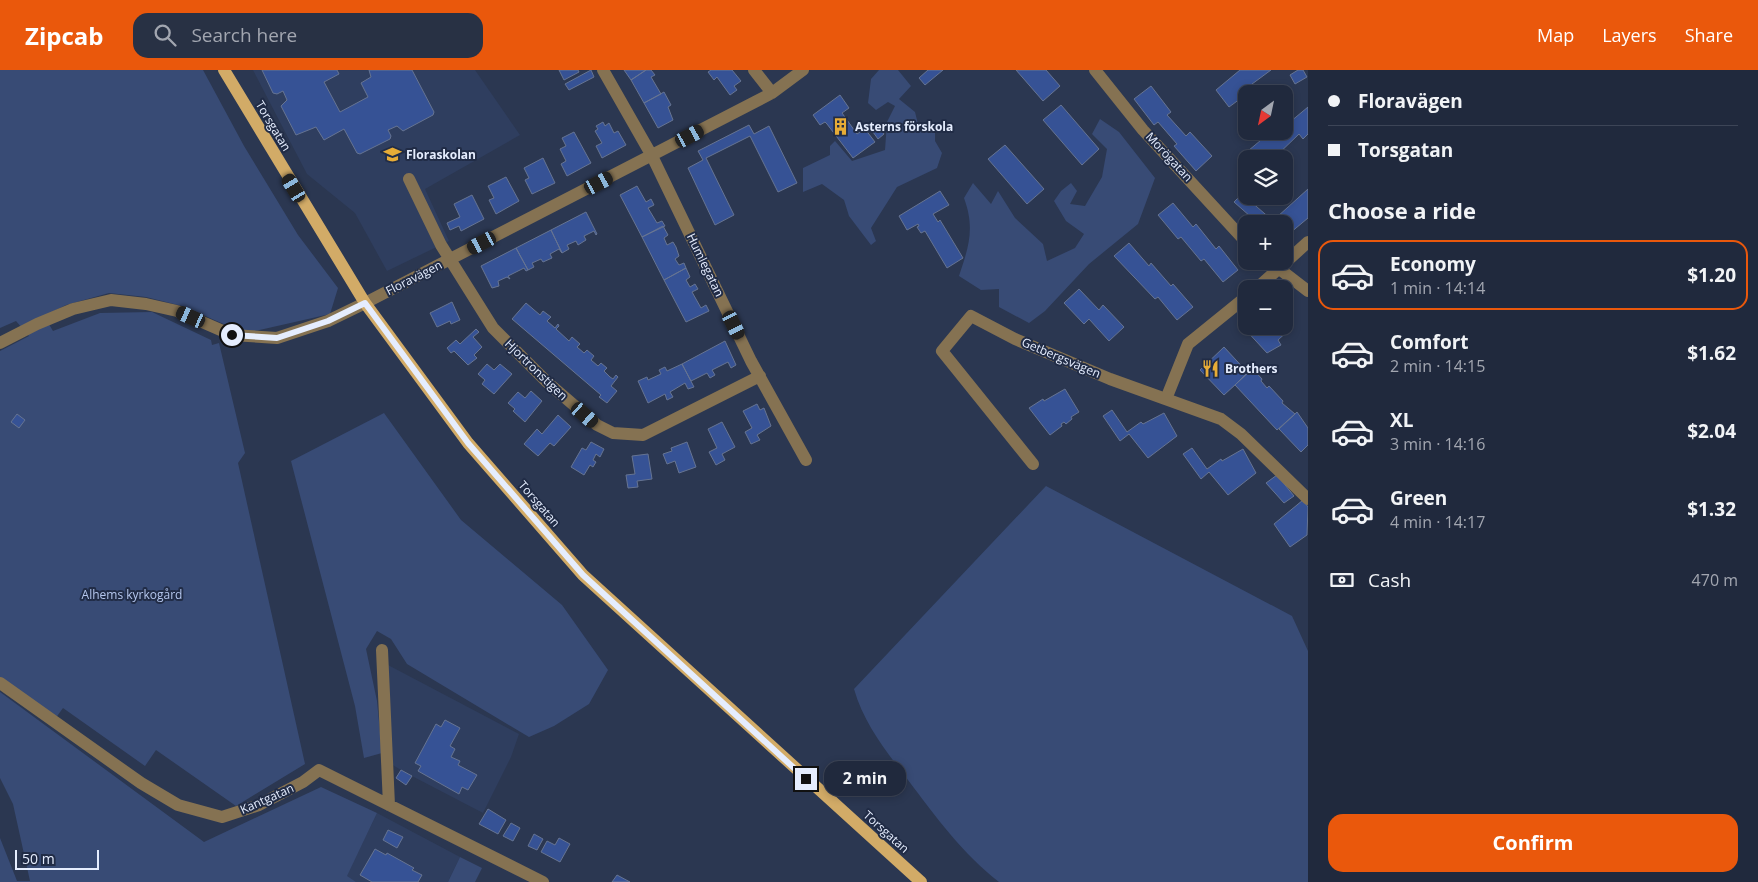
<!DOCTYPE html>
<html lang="en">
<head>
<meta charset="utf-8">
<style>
	body { margin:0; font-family:"Open Sans",sans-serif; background:#283144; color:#f1f3f6; height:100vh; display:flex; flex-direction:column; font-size:19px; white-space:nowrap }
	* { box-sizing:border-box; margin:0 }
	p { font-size:16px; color:#a2a6b0 }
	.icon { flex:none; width:28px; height:28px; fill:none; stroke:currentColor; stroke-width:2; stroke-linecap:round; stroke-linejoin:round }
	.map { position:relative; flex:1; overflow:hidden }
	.sheet { display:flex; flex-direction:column; background:#20293d; width:450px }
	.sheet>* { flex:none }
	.hud { display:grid; align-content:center; height:110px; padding:0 20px; background:#20293d }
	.needle { width:32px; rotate:213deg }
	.buttons { position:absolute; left:1238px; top:15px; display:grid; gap:10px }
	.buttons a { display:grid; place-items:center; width:55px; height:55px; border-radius:10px; background:#20293d; box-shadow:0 2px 8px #0003,0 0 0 1px #3d4557; font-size:25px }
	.scale { position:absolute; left:15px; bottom:12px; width:84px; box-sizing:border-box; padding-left:5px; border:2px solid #e5edfe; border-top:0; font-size:14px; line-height:18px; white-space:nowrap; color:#e5edfe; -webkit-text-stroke:4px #212c46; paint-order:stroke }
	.end { position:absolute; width:22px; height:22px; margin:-11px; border:6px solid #e5edfe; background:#111; box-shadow:0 0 0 2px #111 }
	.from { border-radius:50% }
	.bubble { position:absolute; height:35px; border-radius:15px; background:#20293d; box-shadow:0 2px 8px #0003,0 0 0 1px #3d4557; font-size:16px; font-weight:700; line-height:35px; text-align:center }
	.car { position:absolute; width:15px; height:30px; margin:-15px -8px; border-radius:6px; box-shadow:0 0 4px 1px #0007; background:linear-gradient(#222 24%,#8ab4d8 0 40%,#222 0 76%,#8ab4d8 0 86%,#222 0) }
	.hud b { display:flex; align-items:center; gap:18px; height:48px; font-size:19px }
	.hud b+b { border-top:1px solid #3d4557 }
	.hud i { width:12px; height:12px; background:#f1f3f6 }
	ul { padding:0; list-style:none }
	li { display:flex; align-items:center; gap:15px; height:70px; margin:0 10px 8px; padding:0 10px; border:2px solid transparent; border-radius:15px }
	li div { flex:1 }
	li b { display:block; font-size:19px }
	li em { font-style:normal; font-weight:700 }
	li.selected { border-color:#ea580c }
	li>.icon { width:45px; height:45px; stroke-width:1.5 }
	h2 { padding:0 20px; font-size:22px; line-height:60px }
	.pay { display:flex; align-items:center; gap:12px; height:55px; padding:0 20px; font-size:19px }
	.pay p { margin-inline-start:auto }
	.cta { display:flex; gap:10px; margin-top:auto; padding:10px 20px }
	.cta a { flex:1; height:58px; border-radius:15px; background:#ea580c; color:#fff; font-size:20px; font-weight:700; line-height:58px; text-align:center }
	header { display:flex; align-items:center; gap:30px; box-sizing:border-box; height:70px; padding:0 25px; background:#ea580c; color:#fff }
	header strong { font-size:24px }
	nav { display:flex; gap:28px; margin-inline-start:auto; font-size:18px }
	.search { width:350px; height:45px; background:#283144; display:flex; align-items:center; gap:12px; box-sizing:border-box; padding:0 18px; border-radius:15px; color:#a2a6b0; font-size:19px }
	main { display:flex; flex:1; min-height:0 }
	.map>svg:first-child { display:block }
	.built { fill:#2f3e5f }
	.green { fill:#384b75 }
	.building { fill:#365295; stroke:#667492 }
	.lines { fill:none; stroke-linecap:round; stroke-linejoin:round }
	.minor { stroke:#857252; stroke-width:12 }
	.major { stroke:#d2ab67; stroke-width:12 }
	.route { stroke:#e5edfe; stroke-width:6 }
	.labels { text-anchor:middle; stroke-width:4; stroke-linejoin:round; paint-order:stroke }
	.street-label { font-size:12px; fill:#e5edfe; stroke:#212c46 }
	.poi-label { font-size:12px; font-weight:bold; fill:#e5edfe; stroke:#212c46; text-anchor:start }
	.park-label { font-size:12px; fill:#b4c6ed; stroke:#212c46 }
</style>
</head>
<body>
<header>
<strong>Zipcab</strong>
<div class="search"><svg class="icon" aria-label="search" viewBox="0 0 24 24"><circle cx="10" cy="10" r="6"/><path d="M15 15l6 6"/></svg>Search here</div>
<nav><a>Map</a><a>Layers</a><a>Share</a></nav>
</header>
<main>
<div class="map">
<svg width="1308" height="812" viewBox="0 0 1308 812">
	<rect width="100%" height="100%" fill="#2b3751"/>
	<path class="built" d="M253,0H475L520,65L425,119L449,171L387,201L355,143L307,104Z
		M388,595L519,664L511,687L483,743L412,706L406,715L396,708L401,700L391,694Z
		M377,743L460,787L448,812H356L346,807Z"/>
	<path class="green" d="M0,0H203L244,76L298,165L338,218L330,244L251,262L226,255L182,236L146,227L109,223L66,235L44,246L53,261L100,243L152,242L211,270L212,275L219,273L245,383L238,393L305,694L236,736L156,680L145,696L63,638L55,649L0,607V281L29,266L16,251L0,258Z
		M879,0H898L911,16L899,29L915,42L918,54L935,62V71L942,83L937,98L897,117L871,158L876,171L871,175L849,146L844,130L822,114L803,122V98L830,85V76L835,71L852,91L885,80L887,52L895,36L888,32L876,40L868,33L871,9Z
		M1100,49L1119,62L1155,108L1138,154L1089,194L1045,241L1029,253L999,237V219L981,220L959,206C969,176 975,158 964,128L973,113L991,134L998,121L1015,148L1043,174L1047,191L1075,178L1084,164L1066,151L1054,131L1061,121L1071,113L1077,121L1070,134L1085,136L1102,107L1107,79L1092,64Z
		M384,343L461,450L562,535L608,600L589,634L554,656L529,667L407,594L391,569L377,561L366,579L377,631L382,683L364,688L355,636L291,391Z
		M1046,416L1292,546L1308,581V812H999C962,783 936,747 908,710C886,681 864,654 854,619Z
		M0,622L204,772L321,717L377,743L347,806L356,812H0V768L17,811H30L13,734L0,708Z
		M460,787L482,798L475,812H448Z"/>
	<path class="building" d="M262,0H337L339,4L324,12L340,42L368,27L361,13L371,7L369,0H412L434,42L433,45L403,61L397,56L388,60L391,66L390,69L360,84L357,83L344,59L324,70L316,57L296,65L281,36L287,30L283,21L277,24L273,23Z
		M559,0H578L579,2L564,10Z
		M591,0L594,7L569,20L565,14Z
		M624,0H646L631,10Z
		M646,0H651L655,5L651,7L661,24L644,33L631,10Z
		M711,0H732L741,11L734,16L737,20L730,25L717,7L714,10L708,2Z
		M928,0H943L925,15L919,8Z
		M1016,0H1046L1060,16L1043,31Z
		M1240,0H1271L1252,14L1255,18L1229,37L1216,20Z
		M1298,0H1303L1307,7L1295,14L1290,5Z
		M1151,16L1171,42L1167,45L1186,66L1190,62L1212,86L1196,101L1174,76L1177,74L1158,52L1154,55L1134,29Z
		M664,22L671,35L668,37L673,50L658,58L644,33Z
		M840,25L849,38L842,43L857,64L865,59L875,72L853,88L827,54L825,52L820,55L813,45Z
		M1061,35L1099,79L1082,95L1043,50Z
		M1308,37V64L1303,69L1299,64L1273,89H1246V91L1242,86L1267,65L1266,63L1268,61H1284L1286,46L1290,52Z
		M603,52L605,56L609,53L614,63L618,61L626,75L602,88L596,76L602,73L595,61L598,59L596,56Z
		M749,55L754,64L769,56L797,113L778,122L750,66L706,88L734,145L715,155L688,98L703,90L698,81Z
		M879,57L884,64L878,69L873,62Z
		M574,62L591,93L567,106L561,94L566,91L560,79L566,76L562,68Z
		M1005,75L1044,119L1027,134L988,89Z
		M543,88L555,113L532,124L525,110L529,108L524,98Z
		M506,107L519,131L496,144L489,130L494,128L488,116Z
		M637,116L646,132L651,129L654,135L648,138L657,153L662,151L665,156L642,167L620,125Z
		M1308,119V148L1290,163L1277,147Z
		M940,121L949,135L933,144L938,152L940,150L963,188L947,198L925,161L921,163L917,157L919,156L918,154L907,160L899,146Z
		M1242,124L1272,150L1269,154H1259L1234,132Z
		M472,125L484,149L461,161L459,156L450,160L447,153L460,147L454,134Z
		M1173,133L1193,157L1196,154L1216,179L1219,176L1238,200L1223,212L1204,189L1201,191L1181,167L1178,169L1158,145Z
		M586,142L597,164L596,165L594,161L584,166L586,170L578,175L576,171L567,175L569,179L562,183L551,160Z
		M663,156L668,165L664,168L667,175L673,172L676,177L679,186L675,189L679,195L684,193L686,198L664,210L642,167Z
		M551,160L562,183L559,179L550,184L552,188L543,192L541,189L532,193L534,197L528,200L516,178Z
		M1129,173L1149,196L1151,193L1171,216L1173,214L1193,237L1177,250L1158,227L1155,229L1114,186Z
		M516,178L528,200L526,201L524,198L508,206L510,209L507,207L498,211L499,216L492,218L481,196Z
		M686,198L690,207L686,210L690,217L695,214L698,219L692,222L701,238L706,235L709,241L686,252L664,210Z
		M1079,219L1099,240L1103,235L1124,257L1109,271L1089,249L1084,254L1064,233Z
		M452,232L460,250L451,254L450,251L437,257L430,243Z
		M526,233L540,245L543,241L551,247L547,251L555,258L558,254L559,256L556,259L569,271L572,267L580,274L577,277L584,283L587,280L594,286L591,290L598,296L601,293L607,298L604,301L610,307L613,309L616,305L618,307L611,316L617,321L607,333L599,327L601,325L512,249Z
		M1284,252L1290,259L1278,270L1281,275L1267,283L1244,258L1284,256Z
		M476,259L479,262L473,267L482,277L474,285L477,288L468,295L454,281L451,283L447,278L456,270L460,274Z
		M725,271L736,295L731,298L728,292L712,300L715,305L710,308L707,303L691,311L682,294Z
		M1224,277L1248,303L1224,325L1200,300Z
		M487,294L494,300L500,294L512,304L494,324L482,314L485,310L478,304Z
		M682,294L694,317L688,319L685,313L670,322L673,327L667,330L665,324L648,333L638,311L647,307L648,310L661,304L659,300L665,297L667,301Z
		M1252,298L1262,309L1261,311L1267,318L1269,316L1283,331L1282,333L1295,344L1277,360L1235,315Z
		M1065,319L1079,342L1071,347L1072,349L1066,354L1064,352L1061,354L1062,356L1050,365L1029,338L1043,329L1044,331Z
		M531,321L542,331L525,352L513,341L515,339L508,333L518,322L525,328Z
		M757,334L760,340L764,338L771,356L757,365L760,370L751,374L745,362L752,358L743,341Z
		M1112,340L1127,362L1141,352L1143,354L1164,343L1177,366L1148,388L1129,364L1120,371L1103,346Z
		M1297,342L1308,358V375L1301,382L1279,359Z
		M17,344L25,350L19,358L11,352Z
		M558,345L571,357L554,376L550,373L538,386L524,374L537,359L542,364Z
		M722,352L735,377L722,384L725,390L716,395L709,382L717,378L708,359Z
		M591,372L604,379L600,387L596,384L593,390L596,392L593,397L590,395L584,405L571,397L582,378L586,380Z
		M687,372L696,397L679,403L675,391L667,394L663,384L672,381L671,378Z
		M1192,378L1207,399L1221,389L1222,391L1243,379L1256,403L1228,425L1209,402L1201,409L1183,384Z
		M648,384L652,409L637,411L638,417L628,418L626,405L635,404L632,386Z
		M1277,405L1294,426L1284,433L1266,413Z
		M1303,430L1308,437L1307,465L1290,477L1274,454Z
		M445,650L460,658L450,676L455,679L451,687L460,691L458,695L477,705L468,720L462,717L459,724L418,701L421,696L415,693L436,654L441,657Z
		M401,700L412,706L406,715L396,708Z
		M488,739L506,750L498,764L479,754Z
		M511,753L520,758L513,771L503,766Z
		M388,760L403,767L397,778L383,770Z
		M534,764L543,769L537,780L528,776Z
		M559,768L570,774L560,792L541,782L547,771L555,775Z
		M375,779L386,785L387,783L414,798L412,800L422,805L418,812H372L360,805Z
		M617,805L630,812H612Z"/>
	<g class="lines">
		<path class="minor" d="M603,0L652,86L751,291L806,390
			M754,0L772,23
			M1095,0L1143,60L1246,172
			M409,109L441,175L493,258L547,312L597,355L613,363L643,365L760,306
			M1269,191L1308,221
			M1256,219L1308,172
			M0,273L37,254L73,239L111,230L146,234L177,241L232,265L277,268L328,251L365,233L772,23L803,0
			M1166,329L1188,274L1246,227
			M1033,394L942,281L971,246L1015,269L1110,309L1221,349L1241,364L1308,429
			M382,580L389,735
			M0,613L141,713L178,735L222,747L259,735L303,712L319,700L543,812"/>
		<path class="major" d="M224,0L365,233L468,373L583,505L921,812"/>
	</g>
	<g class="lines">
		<path class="route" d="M232,265L277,268L328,251L365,233L468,373L583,505L806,709"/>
	</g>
	<defs>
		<symbol id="building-bare" viewBox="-9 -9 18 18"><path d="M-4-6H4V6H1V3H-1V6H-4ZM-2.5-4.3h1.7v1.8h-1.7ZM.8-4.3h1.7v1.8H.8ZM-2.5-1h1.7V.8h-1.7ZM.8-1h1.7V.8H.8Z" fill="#e7ac37" stroke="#212c46" stroke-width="2.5" paint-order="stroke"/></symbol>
		<symbol id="school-bare" viewBox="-9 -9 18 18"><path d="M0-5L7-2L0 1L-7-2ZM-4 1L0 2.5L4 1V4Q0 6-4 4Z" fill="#e7ac37" stroke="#212c46" stroke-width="2.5" paint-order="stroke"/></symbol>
		<symbol id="restaurant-bare" viewBox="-9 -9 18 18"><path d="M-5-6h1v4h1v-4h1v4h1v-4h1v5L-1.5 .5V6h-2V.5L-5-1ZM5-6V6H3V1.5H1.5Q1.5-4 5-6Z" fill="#e7ac37" stroke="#212c46" stroke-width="2.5" paint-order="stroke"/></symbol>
	</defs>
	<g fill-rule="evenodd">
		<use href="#building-bare" x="828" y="44" width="25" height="25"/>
		<use href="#school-bare" x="380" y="72" width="25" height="25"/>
		<use href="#restaurant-bare" x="1198" y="286" width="25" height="25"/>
	</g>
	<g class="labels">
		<g class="street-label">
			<text transform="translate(273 56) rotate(59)" y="4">Torsgatan</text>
			<text transform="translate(1169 87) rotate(47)" y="4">Morögatan</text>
			<text transform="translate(705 195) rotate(64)" y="4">Humlegatan</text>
			<text transform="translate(414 208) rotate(-27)" y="4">Floravägen</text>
			<text transform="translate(1061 288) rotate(23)" y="4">Getbergsvägen</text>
			<text transform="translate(536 300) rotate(44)" y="4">Hjortronstigen</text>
			<text transform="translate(539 434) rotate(49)" y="4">Torsgatan</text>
			<text transform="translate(267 729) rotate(-24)" y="4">Kantgatan</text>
			<text transform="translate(886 762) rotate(42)" y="4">Torsgatan</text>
		</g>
		<g class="poi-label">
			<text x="855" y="61">Asterns förskola</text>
			<text x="406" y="89">Floraskolan</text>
			<text x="1225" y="303">Brothers</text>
		</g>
		<g class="park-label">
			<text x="132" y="529">Alhems kyrkogård</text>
		</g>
	</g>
</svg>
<div class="buttons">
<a><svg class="needle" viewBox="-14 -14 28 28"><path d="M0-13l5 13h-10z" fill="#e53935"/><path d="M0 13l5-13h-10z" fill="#a2a6b0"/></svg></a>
<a><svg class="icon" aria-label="layers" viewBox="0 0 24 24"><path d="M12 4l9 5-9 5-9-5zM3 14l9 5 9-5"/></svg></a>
<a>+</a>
<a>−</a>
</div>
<div class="scale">50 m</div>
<i class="end from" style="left:232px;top:265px"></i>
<i class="end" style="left:806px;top:709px"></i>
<div class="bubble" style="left:824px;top:691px;width:82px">2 min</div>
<i class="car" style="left:690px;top:66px;rotate:62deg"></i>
<i class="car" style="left:599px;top:113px;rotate:62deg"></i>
<i class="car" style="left:294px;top:118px;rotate:329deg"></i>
<i class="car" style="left:482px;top:173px;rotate:243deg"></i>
<i class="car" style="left:191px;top:247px;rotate:294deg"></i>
<i class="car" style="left:734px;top:255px;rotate:154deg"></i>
<i class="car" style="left:585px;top:345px;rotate:131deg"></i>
</div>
<section class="sheet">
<div class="hud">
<b><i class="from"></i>Floravägen</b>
<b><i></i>Torsgatan</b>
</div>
<h2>Choose a ride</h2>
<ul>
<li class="selected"><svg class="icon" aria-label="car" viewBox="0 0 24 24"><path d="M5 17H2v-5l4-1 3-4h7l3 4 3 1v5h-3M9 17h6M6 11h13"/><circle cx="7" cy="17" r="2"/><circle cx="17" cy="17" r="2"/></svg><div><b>Economy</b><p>1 min · 14:14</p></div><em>$1.20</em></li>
<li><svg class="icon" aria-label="car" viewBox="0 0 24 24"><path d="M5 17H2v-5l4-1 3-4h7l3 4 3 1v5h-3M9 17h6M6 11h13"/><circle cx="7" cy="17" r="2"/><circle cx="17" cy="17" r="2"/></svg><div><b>Comfort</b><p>2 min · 14:15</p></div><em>$1.62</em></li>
<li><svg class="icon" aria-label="car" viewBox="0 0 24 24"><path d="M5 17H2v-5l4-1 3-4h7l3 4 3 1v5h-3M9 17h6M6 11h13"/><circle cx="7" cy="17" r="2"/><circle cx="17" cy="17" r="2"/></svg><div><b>XL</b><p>3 min · 14:16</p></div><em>$2.04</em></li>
<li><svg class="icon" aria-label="car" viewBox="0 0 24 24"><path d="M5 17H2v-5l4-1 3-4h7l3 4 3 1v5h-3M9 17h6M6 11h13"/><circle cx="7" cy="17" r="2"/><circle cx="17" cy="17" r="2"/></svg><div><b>Green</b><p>4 min · 14:17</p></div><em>$1.32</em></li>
</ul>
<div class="pay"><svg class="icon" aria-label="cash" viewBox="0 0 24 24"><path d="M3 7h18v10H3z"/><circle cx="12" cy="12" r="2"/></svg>Cash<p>470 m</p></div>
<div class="cta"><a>Confirm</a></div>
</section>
</main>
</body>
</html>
